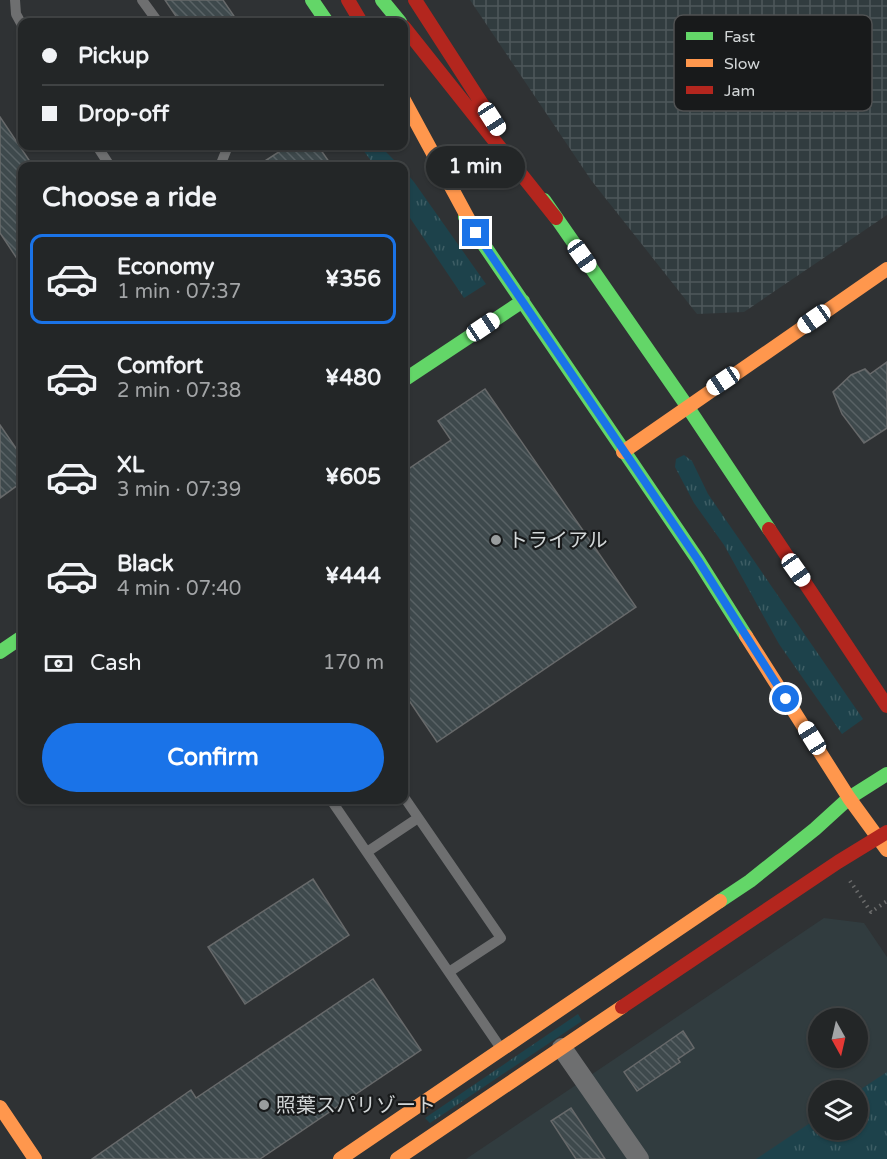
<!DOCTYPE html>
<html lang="en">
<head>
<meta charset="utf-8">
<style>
	body { margin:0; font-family:"Varela Round","Noto Sans JP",sans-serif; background:#2b2e2f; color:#f1f3f6; height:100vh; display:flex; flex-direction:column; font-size:22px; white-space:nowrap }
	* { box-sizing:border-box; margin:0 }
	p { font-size:20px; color:#a3a5a7 }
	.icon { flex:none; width:33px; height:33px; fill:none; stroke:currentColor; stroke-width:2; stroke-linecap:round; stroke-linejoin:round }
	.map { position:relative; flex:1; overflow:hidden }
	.drawer { position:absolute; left:18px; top:162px; width:390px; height:642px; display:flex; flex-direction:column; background:#232627; border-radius:12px; box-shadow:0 2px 4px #0004,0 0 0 2px #404344 }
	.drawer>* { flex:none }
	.hud { position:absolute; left:18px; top:18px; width:390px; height:132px; border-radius:12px; box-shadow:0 2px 4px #0004,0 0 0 2px #404344; display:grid; align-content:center; height:132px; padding:0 24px; background:#232627 }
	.needle { width:39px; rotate:172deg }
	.buttons { position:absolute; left:808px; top:1008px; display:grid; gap:12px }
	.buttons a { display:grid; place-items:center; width:60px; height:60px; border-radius:50%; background:#232627; box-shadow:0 2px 4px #0004,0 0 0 2px #404344; font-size:30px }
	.end { position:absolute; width:27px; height:27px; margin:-14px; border:8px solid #1a73e8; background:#fff; box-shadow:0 0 0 3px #fff }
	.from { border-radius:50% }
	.bubble { position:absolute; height:42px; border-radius:21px; background:#232627; box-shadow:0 2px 4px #0004,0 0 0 2px #404344; font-size:20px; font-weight:700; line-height:42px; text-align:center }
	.car { position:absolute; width:18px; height:36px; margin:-18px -9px; border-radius:8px; box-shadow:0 0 4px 2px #0007; background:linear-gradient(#fff 24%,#345 0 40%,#fff 0 76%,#345 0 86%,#fff 0) }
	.hud b { display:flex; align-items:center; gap:21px; height:57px; font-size:22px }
	.hud b+b { border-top:2px solid #404344 }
	.hud i { width:15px; height:15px; background:#f1f3f6 }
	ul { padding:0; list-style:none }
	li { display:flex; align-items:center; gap:18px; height:90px; margin:0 12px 9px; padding:0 12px; border:3px solid transparent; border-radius:12px }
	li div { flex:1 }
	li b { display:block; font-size:22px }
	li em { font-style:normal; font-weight:700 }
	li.active { border-color:#1a73e8 }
	li>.icon { width:54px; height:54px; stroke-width:1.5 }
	h2 { padding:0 24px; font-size:27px; line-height:72px }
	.pay { display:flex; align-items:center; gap:15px; height:66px; padding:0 24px; font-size:22px }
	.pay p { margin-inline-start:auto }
	.cta { display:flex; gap:12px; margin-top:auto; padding:12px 24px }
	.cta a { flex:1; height:69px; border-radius:36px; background:#1a73e8; color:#fff; font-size:24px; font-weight:700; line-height:69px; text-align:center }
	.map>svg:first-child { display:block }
	.built { fill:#313c3f; fill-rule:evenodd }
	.industrial { fill:url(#industrial-grid) }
	.grass { fill:url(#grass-tufts) }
	.building { fill:url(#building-back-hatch); stroke:#67696a; stroke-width:1.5 }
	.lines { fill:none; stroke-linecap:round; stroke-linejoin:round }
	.path { stroke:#6a6b6b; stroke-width:4; stroke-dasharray:1.5 4.5; stroke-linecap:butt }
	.lane { stroke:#6e6f70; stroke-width:10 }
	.street { stroke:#6e6f70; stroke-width:20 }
	.fast { stroke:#63d668; stroke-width:14 }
	.slow { stroke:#ff974d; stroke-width:14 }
	.jam { stroke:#b3261e; stroke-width:14 }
	.route { stroke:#1a73e8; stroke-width:8 }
	.poi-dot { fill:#999d9e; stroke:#181a1b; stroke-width:2 }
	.labels { text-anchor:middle; stroke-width:4.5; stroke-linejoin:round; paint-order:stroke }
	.poi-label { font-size:20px; fill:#d2d6d7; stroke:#181a1b; text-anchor:start }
	.key { fill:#181a1b; stroke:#505253; stroke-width:1.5 }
	.key-label { font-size:16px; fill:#d2d6d7 }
</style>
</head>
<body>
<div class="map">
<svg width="887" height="1159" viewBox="0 0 887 1159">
	<defs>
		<pattern id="industrial-grid" width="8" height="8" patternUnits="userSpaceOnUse" patternTransform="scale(1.5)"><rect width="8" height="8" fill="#313c3f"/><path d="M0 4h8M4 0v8" fill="none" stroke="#4e575a"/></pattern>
		<pattern id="grass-tufts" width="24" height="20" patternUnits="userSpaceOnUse" patternTransform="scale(1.5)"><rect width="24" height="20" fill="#1d424b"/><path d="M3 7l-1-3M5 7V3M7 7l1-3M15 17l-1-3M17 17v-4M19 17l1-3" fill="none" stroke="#3d5d64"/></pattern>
		<pattern id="building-back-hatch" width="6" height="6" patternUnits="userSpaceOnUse" patternTransform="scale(1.5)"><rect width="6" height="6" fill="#3e494c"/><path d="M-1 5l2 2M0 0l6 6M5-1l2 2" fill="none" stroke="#596265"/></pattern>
	</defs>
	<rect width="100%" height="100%" fill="#2f3234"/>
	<path class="built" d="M824,918L864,923L887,957V1159H466ZM819,1018H858V1058H819ZM819,1090H858V1130H819Z"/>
	<path class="industrial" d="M470,0H887V215L744,312L697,314L591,180Z"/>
	<path class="grass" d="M360,146H380L400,166H375Z
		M404,170L414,182L486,284L464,298L404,209Z
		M684,455L692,461L708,494L863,719L842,734L779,644L724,545L694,503L675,467L676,459Z
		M578,1014L582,1021L430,1123L425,1118Z
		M887,1072V1159H756L819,1117V1130H858V1091Z"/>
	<path class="building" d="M165,0H223L238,22H180Z
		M0,117L33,166H22V266L0,233Z
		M288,146H318L332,166H257Z
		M887,362V428L864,443L842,414L833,392L851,375L865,369L870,374Z
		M485,389L636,607L437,742L404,693V472L451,440L438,421Z
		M0,425L22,457V482L0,498Z
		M313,879L349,935L245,1004L208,947Z
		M373,979L421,1050L260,1159H92L191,1090L196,1098Z
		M683,1031L694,1048L678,1059L680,1062L637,1091L624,1072Z
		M571,1108L605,1159H576L551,1121Z"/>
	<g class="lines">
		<path class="path" d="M850,881L871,912L887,901"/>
		<path class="lane" d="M15,0L16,14L22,25
			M142,0L158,22
			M97,146L110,166
			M220,166L228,146
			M404,797L501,938L449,972
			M331,800L500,1047
			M367,852L418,818"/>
		<path class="street" d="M562,1048L639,1159"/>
		<path class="fast" d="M312,0L327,22
			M382,0L400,22
			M544,200L687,406L769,529
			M465,217L698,560L746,636
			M404,380L523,301
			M0,652L22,637
			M720,901L750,881L815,829L849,798L887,774"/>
		<path class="slow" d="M404,100L476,233
			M623,452L887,269
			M746,636L849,798L887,850
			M0,1107L35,1159
			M340,1159L720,901
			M397,1159L622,1007"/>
		<path class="jam" d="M348,0L361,22
			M415,0L484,107
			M404,27L556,218
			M769,529L887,706
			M622,1007L838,862L887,832"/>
	</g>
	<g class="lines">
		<path class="route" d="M476,233L698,560L786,699"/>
	</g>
	<g class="poi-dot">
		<circle cx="496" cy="540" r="6"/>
		<circle cx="264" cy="1105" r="6"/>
	</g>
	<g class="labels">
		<g class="poi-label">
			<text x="508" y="547">トライアル</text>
			<text x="276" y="1112">照葉スパリゾート</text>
		</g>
	</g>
	<rect x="674" y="15" width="198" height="96" rx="9" class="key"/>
	<rect x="686" y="32" width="27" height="8" fill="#63d668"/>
	<rect x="686" y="59" width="27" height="8" fill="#ff974d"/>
	<rect x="686" y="86" width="27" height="8" fill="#b3261e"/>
	<g class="key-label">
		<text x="724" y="42">Fast</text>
		<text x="724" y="69">Slow</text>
		<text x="724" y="96">Jam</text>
	</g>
</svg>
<div class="buttons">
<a><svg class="needle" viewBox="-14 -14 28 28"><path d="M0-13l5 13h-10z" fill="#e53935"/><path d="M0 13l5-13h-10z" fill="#a3a5a7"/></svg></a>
<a><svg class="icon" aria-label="layers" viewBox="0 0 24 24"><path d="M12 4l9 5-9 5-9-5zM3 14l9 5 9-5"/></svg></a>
</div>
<i class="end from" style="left:786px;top:699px"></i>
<i class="end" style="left:476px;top:233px"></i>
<div class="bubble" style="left:426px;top:146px;width:99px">1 min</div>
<i class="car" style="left:492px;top:119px;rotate:147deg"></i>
<i class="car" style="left:582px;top:256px;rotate:145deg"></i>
<i class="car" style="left:814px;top:319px;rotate:235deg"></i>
<i class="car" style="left:483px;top:327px;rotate:56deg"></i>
<i class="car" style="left:723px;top:381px;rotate:236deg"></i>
<i class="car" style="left:796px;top:570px;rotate:145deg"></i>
<i class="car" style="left:812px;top:738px;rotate:328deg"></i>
<div class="hud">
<b><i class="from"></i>Pickup</b>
<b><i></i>Drop-off</b>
</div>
<section class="drawer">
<h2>Choose a ride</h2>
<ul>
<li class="active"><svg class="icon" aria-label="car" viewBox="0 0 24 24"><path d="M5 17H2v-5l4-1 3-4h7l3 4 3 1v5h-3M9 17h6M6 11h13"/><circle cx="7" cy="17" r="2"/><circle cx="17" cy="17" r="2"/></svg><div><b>Economy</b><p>1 min · 07:37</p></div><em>¥356</em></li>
<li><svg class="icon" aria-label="car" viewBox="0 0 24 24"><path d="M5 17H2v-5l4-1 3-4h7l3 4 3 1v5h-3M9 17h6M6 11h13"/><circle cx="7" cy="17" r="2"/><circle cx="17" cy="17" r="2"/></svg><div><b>Comfort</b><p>2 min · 07:38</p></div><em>¥480</em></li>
<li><svg class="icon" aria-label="car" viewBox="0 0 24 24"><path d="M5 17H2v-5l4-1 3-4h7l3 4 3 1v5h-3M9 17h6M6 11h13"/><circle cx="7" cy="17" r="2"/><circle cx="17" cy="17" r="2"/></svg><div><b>XL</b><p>3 min · 07:39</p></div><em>¥605</em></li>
<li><svg class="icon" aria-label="car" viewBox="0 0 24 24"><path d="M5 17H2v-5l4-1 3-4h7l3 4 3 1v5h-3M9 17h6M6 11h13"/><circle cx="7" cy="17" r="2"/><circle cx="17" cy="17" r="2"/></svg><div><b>Black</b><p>4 min · 07:40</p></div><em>¥444</em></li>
</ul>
<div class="pay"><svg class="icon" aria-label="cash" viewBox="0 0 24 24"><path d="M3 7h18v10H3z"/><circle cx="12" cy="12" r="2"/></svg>Cash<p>170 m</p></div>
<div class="cta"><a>Confirm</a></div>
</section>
</div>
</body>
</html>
